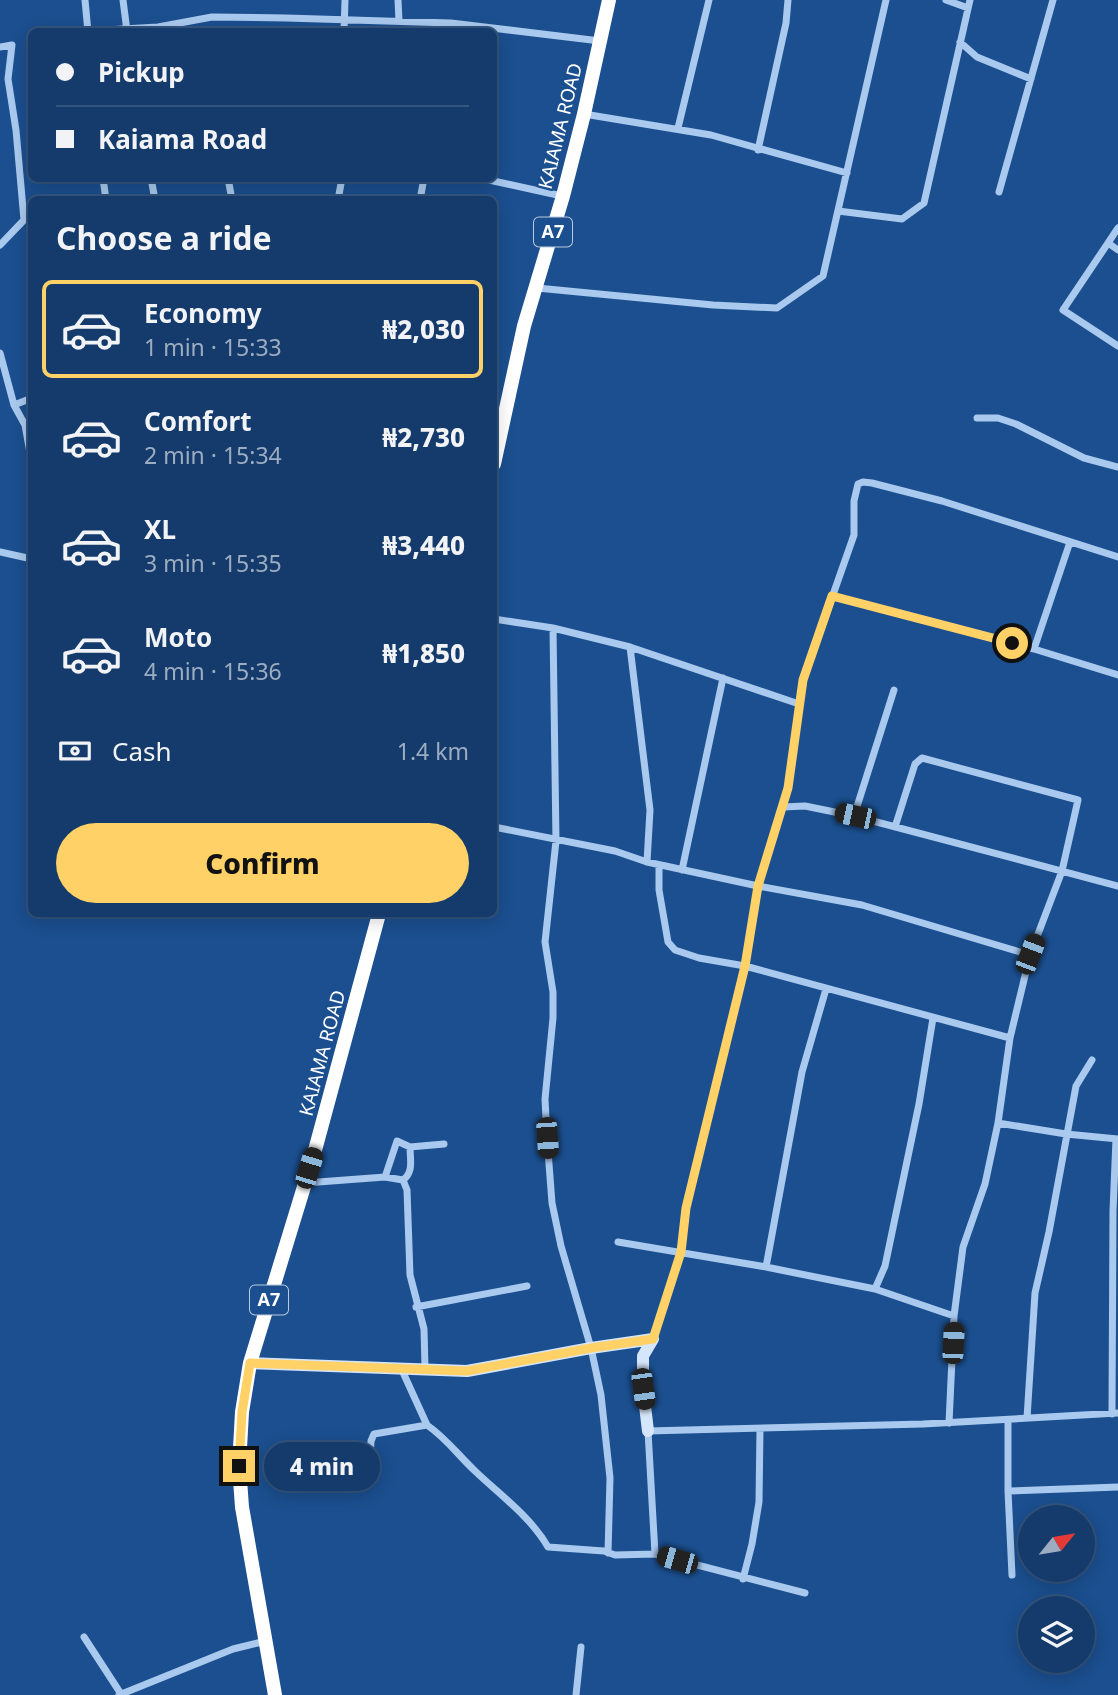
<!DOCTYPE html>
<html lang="en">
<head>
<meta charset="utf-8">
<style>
	body { margin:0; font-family:"Noto Sans",sans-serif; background:#214673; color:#f1f3f6; height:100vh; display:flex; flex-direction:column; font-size:26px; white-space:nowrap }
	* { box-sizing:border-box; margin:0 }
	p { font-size:23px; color:#9dadc1 }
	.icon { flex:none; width:38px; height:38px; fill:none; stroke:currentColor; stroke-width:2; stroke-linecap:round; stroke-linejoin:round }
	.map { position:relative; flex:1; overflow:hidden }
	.drawer { position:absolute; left:28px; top:196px; width:469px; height:721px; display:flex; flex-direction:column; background:#143b6b; border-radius:10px; box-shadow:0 4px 18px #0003,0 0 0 2px #33557e }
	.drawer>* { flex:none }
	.top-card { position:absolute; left:28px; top:28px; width:469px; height:154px; border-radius:10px; box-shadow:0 4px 18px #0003,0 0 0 2px #33557e; display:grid; align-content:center; height:154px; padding:0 28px; background:#143b6b }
	.needle { width:46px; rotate:60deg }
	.controls { position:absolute; left:1018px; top:1505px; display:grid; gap:14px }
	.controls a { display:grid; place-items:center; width:77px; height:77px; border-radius:50%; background:#143b6b; box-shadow:0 4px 18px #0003,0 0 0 2px #33557e; font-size:35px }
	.end { position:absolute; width:32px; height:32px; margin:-16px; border:9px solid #ffd166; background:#111; box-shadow:0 0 0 4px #111 }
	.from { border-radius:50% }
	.bubble { position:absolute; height:49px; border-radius:24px; background:#143b6b; box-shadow:0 4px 18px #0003,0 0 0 2px #33557e; font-size:23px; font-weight:800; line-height:49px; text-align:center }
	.car { position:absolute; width:21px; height:42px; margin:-21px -10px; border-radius:9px; box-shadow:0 0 5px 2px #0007; background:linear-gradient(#222 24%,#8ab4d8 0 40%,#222 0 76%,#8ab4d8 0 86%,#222 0) }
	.top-card b { display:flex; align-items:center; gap:24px; height:66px; font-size:26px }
	.top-card b+b { border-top:2px solid #33557e }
	.top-card i { width:18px; height:18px; background:#f1f3f6 }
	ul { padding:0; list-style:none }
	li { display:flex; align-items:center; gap:21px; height:98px; margin:0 14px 10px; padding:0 14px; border:4px solid transparent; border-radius:10px }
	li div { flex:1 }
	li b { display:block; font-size:26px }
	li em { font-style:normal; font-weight:800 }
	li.current { border-color:#ffd166 }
	li>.icon { width:63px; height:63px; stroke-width:1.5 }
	h2 { padding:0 28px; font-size:32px; line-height:84px }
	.pay { display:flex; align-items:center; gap:18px; height:77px; padding:0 28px; font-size:26px }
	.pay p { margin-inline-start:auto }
	.action { display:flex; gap:14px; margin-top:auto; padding:14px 28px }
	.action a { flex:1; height:80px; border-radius:42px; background:#ffd166; color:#111; font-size:28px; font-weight:800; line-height:80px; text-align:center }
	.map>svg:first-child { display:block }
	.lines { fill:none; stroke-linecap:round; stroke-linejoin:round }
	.street { stroke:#a9c9ee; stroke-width:7 }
	.secondary { stroke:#d6e6fa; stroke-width:12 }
	.highway { stroke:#fff; stroke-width:14 }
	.route { stroke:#ffd166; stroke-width:9 }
	.labels { text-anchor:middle; stroke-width:5; stroke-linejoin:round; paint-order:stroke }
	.shield { fill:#1b4f8f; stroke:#bbcadd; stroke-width:2 }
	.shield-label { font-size:18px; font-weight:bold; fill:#fff }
	.street-label { font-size:19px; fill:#fff; stroke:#1b4f8f }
</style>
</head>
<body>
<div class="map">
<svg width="1118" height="1695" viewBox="0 0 1118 1695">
	<rect width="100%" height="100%" fill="#1b4f8f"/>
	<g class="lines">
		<path class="street" d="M85,0L88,32
			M123,0L127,31
			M398,0L399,21
			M946,0L968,8
			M88,31L158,27L212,17L286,18L451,23L600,41
			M344,32L345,0
			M960,42L977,57L1031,79
			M0,47L12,45L8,79L16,130L24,220L0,245
			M584,114L711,135L847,173
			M678,128L709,0
			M758,150L786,23L788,0
			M103,178L106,200
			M151,178L155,200
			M228,178L232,200
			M480,178L562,196
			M999,192L1053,0
			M338,200L342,178
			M420,200L424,178
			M838,211L902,219L924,203L970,0
			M1108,243L1118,228
			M1118,250L1108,243L1063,310L1118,346
			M537,288L713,305L777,308L823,276L886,0
			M0,353L14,405L25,425L32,464
			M14,405L32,398
			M977,418H998L1016,424L1084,458L1118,467
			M0,552L32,559
			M832,596L1034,649L1118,675
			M494,619L553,628L630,647L799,704
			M553,628L556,841L545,942L553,992V1018L545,1099L547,1138L552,1203L561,1246L591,1348L601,1395L610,1478L608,1553
			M630,647L650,810L647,862
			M1034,649L1070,542
			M783,807L805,806L854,816L1118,886
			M854,816L894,690
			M494,827L615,851L647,862L758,886L862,905L1030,955
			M895,827L915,764L922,758L1078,800L1062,871L1030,955L1010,1038L998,1123L985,1184L963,1247L954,1316L949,1423
			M659,865V890L668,942L675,950L699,958L745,966L1010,1038
			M682,870L723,678
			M998,1123L1066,1134L1118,1139
			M385,1177L397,1141L410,1147L444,1144
			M403,1180C414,1172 410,1159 410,1147
			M305,1183L385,1177L403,1180L407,1190L410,1275L424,1329L425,1368
			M618,1242L766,1267L875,1289L954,1316
			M766,1267L802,1072L826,989
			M875,1289L885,1266L919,1104L933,1018
			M416,1307L527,1286
			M653,1339L681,1252L686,1208L745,966L758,886L788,788L803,680L854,535V501L858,484L863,482L872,483L942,501L1118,557
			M401,1368L427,1425
			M1112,1414L1113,1211L1116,1139
			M1027,1418L1035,1293L1049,1232L1076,1086L1092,1060
			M1008,1420V1491L1012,1575
			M350,1467L365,1464L370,1459L371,1441L374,1434L427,1425C447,1439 458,1455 475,1471C500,1495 530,1516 548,1547L604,1551L615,1555L655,1554L648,1431L923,1424L1118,1413
			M1008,1491L1118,1487
			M655,1554L805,1593
			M743,1579L752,1544L759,1502L760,1429
			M84,1637L121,1694
			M119,1695L233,1649L266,1641
			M576,1695L581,1647"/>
		<path class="secondary" d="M250,1363L467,1371L591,1348L653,1339
			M648,1431L643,1389V1356L653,1339"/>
		<path class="highway" d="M494,464L524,326L563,196L584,114L609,0
			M275,1695L242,1507L239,1466L242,1412L250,1363L314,1154L379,914"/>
	</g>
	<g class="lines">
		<path class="route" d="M239,1466L242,1412L250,1363L467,1371L591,1348L653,1339L681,1252L686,1208L745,966L758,886L788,788L803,680L832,596L1012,643"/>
	</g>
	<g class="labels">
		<g class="shield">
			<rect x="534" y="217.5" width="38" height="29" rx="5"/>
			<rect x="250" y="1285.5" width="38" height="29" rx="5"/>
		</g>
		<g class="shield-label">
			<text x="553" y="238">A7</text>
			<text x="269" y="1306">A7</text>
		</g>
		<g class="street-label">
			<text transform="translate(560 126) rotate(-76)" y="7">KAIAMA ROAD</text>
			<text transform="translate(322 1053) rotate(-75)" y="7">KAIAMA ROAD</text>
		</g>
	</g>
</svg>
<div class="controls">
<a><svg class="needle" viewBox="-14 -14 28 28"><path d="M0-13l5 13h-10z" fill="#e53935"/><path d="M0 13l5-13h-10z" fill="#9dadc1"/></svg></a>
<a><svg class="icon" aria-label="layers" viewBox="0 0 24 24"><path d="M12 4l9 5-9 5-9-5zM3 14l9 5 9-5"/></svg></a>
</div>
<i class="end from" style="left:1012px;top:643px"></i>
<i class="end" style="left:239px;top:1466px"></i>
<div class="bubble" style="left:264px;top:1442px;width:116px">4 min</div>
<i class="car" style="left:855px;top:816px;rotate:282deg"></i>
<i class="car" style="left:1030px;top:954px;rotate:21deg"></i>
<i class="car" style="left:547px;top:1138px;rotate:176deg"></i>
<i class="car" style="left:309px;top:1168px;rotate:17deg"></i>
<i class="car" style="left:953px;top:1343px;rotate:3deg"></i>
<i class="car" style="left:643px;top:1389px;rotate:172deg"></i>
<i class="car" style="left:677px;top:1560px;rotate:286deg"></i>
<div class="top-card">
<b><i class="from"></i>Pickup</b>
<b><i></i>Kaiama Road</b>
</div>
<section class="drawer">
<h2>Choose a ride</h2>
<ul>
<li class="current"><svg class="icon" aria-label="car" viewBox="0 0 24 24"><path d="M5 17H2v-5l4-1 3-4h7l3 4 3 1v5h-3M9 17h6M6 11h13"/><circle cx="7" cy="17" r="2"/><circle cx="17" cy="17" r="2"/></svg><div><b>Economy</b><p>1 min · 15:33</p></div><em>₦2,030</em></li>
<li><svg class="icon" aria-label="car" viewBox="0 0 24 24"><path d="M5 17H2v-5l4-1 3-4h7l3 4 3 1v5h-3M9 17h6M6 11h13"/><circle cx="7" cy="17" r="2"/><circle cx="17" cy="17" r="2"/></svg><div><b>Comfort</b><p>2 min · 15:34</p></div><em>₦2,730</em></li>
<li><svg class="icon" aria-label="car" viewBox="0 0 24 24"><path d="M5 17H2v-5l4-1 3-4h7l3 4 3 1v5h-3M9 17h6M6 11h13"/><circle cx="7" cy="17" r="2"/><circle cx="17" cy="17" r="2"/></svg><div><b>XL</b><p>3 min · 15:35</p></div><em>₦3,440</em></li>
<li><svg class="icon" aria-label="car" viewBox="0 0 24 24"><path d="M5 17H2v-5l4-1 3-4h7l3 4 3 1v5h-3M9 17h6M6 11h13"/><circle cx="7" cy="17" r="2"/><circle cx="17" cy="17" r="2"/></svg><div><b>Moto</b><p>4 min · 15:36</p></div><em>₦1,850</em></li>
</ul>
<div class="pay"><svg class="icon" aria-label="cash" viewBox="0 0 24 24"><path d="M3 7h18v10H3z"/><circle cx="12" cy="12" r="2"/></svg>Cash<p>1.4 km</p></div>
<div class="action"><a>Confirm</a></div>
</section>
</div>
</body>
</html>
